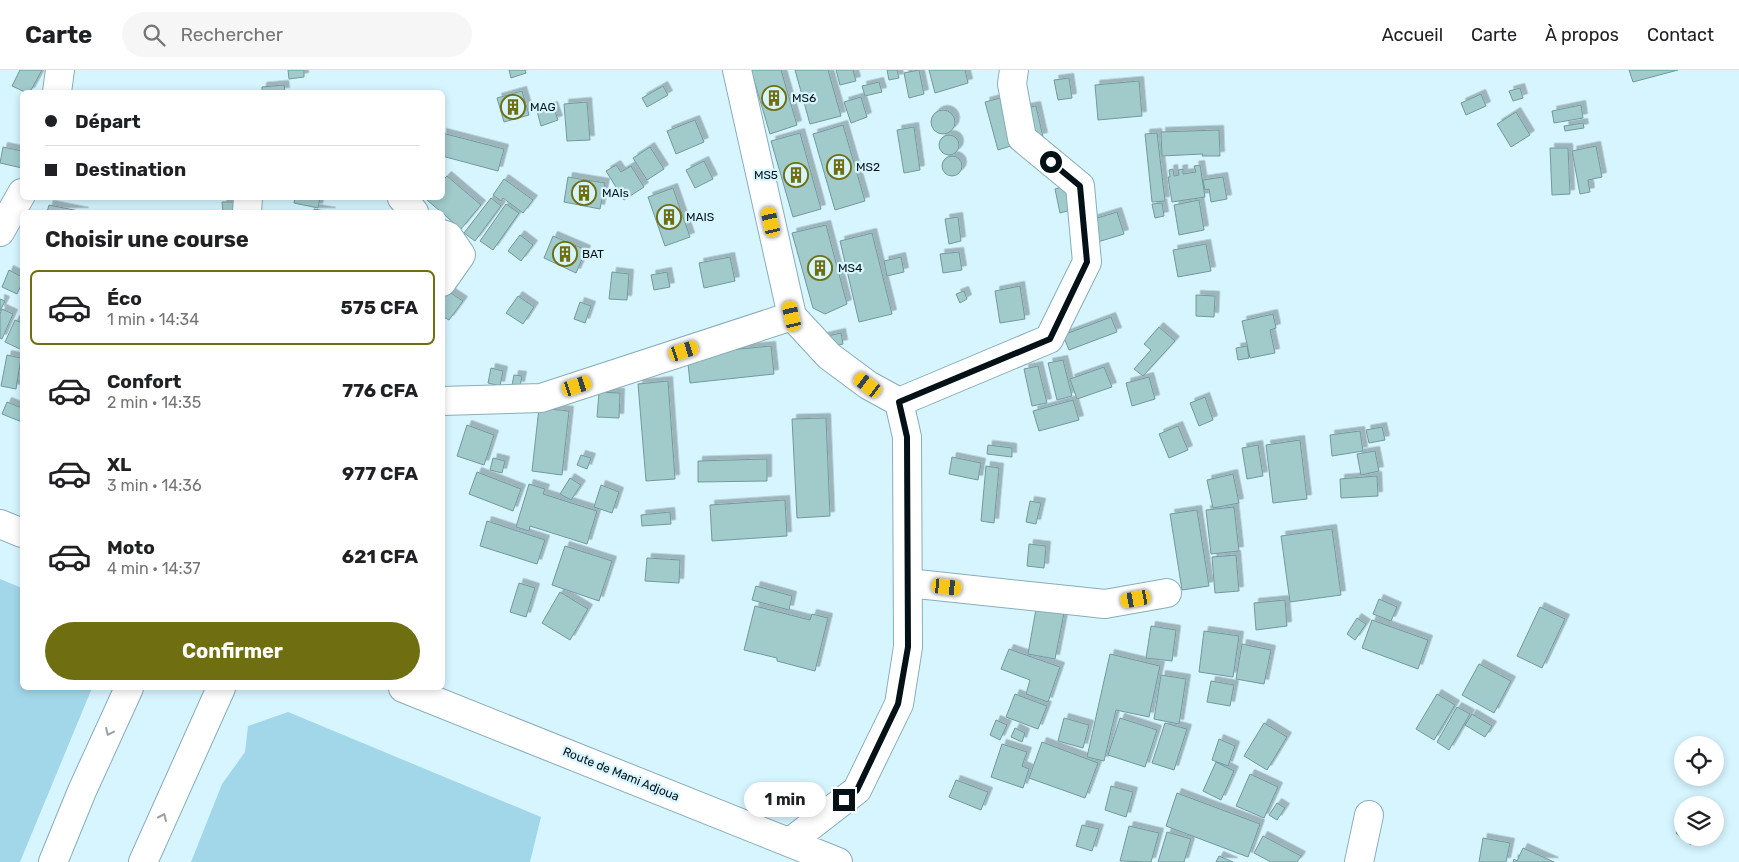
<!DOCTYPE html>
<html lang="fr">
<head>
<meta charset="utf-8">
<style>
	body { margin:0; font-family:Rubik,sans-serif; background:#f6f6f6; color:#202124; height:100vh; display:flex; flex-direction:column; font-size:19px; white-space:nowrap }
	* { box-sizing:border-box; margin:0 }
	p { font-size:16px; color:#757577 }
	.icon { flex:none; width:28px; height:28px; fill:none; stroke:currentColor; stroke-width:2; stroke-linecap:round; stroke-linejoin:round }
	.map { position:relative; flex:1; overflow:hidden }
	.details { position:absolute; left:20px; top:140px; width:425px; height:480px; display:flex; flex-direction:column; background:#fff; border-radius:8px; box-shadow:0 2px 8px #0003 }
	.details>* { flex:none }
	.top-card { position:absolute; left:20px; top:20px; width:425px; height:110px; border-radius:8px; box-shadow:0 2px 8px #0003; display:grid; align-content:center; height:110px; padding:0 25px; background:#fff }
	.tools { position:absolute; left:1674px; top:666px; display:grid; gap:10px }
	.tools a { display:grid; place-items:center; width:50px; height:50px; border-radius:50%; background:#fff; box-shadow:0 2px 8px #0003; font-size:25px }
	.end { position:absolute; width:22px; height:22px; margin:-11px; border:6px solid #041116; background:#fff; box-shadow:0 0 0 2px #fff }
	.from { border-radius:50% }
	.bubble { position:absolute; height:35px; border-radius:18px; background:#fff; box-shadow:0 2px 8px #0003; font-size:16px; font-weight:700; line-height:35px; text-align:center }
	.car { position:absolute; width:15px; height:30px; margin:-15px -8px; border-radius:6px; box-shadow:0 0 4px 1px #0007; background:linear-gradient(#f5c518 24%,#345 0 40%,#f5c518 0 76%,#345 0 86%,#f5c518 0) }
	.top-card b { display:flex; align-items:center; gap:18px; height:48px; font-size:19px }
	.top-card b+b { border-top:1px solid #e0e0e0 }
	.top-card i { width:12px; height:12px; background:#202124 }
	ul { padding:0; list-style:none }
	li { display:flex; align-items:center; gap:15px; height:75px; margin:0 10px 8px; padding:0 15px; border:2px solid transparent; border-radius:8px }
	li div { flex:1 }
	li b { display:block; font-size:19px }
	li em { font-style:normal; font-weight:700 }
	li.on { border-color:#6f6e10 }
	li>.icon { width:45px; height:45px; stroke-width:1.5 }
	h2 { padding:0 25px; font-size:22px; line-height:60px }
	.primary-button { display:flex; gap:10px; margin-top:auto; padding:10px 25px }
	.primary-button a { flex:1; height:58px; border-radius:30px; background:#6f6e10; color:#fff; font-size:20px; font-weight:700; line-height:58px; text-align:center }
	header { display:flex; align-items:center; gap:30px; box-sizing:border-box; height:70px; padding:0 25px; background:#fff; border-bottom:1px solid #e0e0e0 }
	header strong { font-size:24px }
	nav { display:flex; gap:28px; margin-inline-start:auto; font-size:18px }
	.search { width:350px; height:45px; background:#f6f6f6; display:flex; align-items:center; gap:12px; box-sizing:border-box; padding:0 18px; border-radius:28px; color:#757577; font-size:19px }
	.map>svg:first-child { display:block }
	.green { fill:#a2d7e9 }
	.building { fill:#a1cacb; stroke:#72999b; filter:url(#shadow) }
	.lines { fill:none; stroke-linecap:round; stroke-linejoin:round }
	.minor-casing { stroke:#89adb9; stroke-width:30 }
	.minor { stroke:#fff; stroke-width:28 }
	.oneway { stroke:#9ba0a2 }
	.route { stroke:#041116; stroke-width:6 }
	.labels { text-anchor:middle; stroke-width:4.5; stroke-linejoin:round; paint-order:stroke }
	.poi-label { font-size:12px; fill:#041116; stroke:#d6f5ff; text-anchor:start }
	.street-label { font-size:12px; fill:#041116; stroke:#d6f5ff }
</style>
</head>
<body>
<header>
<strong>Carte</strong>
<div class="search"><svg class="icon" aria-label="search" viewBox="0 0 24 24"><circle cx="10" cy="10" r="6"/><path d="M15 15l6 6"/></svg>Rechercher</div>
<nav><a>Accueil</a><a>Carte</a><a>À propos</a><a>Contact</a></nav>
</header>
<div class="map">
<svg width="1739" height="792" viewBox="0 0 1739 792">
	<defs>
		<filter id="shadow"><feDropShadow dx="4.5" dy="-4.5" stdDeviation="0" flood-color="#0004"/></filter>
	</defs>
	<rect width="100%" height="100%" fill="#d6f5ff"/>
	<path class="green" d="M0,509L22,518V618H92L20,792H0Z
		M288,642L541,747L530,792H191L222,714L245,682L248,656Z"/>
	<path class="building" d="M20,0H42L30,22H25L12,16Z
		M288,0H304V7L289,9Z
		M509,0H525L526,3L511,8Z
		M751,0H781L797,55L770,64Z
		M795,0H828L841,46L810,54Z
		M836,0H853L856,11L840,15Z
		M887,0H897L899,8L889,10Z
		M919,0L924,24L909,28L904,3Z
		M929,0H965L968,13L935,23Z
		M1629,0H1678L1633,12Z
		M1069,8L1072,28L1058,30L1054,10Z
		M1139,11L1142,46L1098,50L1095,15Z
		M879,12L882,22L865,26L862,16Z
		M284,15L285,22H262V17Z
		M663,16L668,25L647,37L642,28Z
		M1520,18L1523,28L1513,31L1509,21Z
		M522,21L529,45L504,52L497,28Z
		M1481,24L1486,36L1466,45L1461,33Z
		M861,27L867,47L851,53L844,32Z
		M1004,27L1017,74L998,80L985,32Z
		M587,32L590,70L567,71L564,34Z
		M1581,35L1583,48L1554,53L1552,41Z
		M553,36L558,50L541,56L537,41Z
		M1036,36L1043,67L1028,70L1021,39Z
		M931 52a12 12 0 1 1 24 0a12 12 0 1 1-24 0Z
		M1516,42L1530,65L1511,77L1497,54Z
		M695,50L704,72L676,84L667,61Z
		M1583,53L1584,58L1565,61L1564,56Z
		M843,55L865,131L835,140L813,64Z
		M914,57L920,100L904,103L897,60Z
		M1219,60L1220,86H1202L1203,84L1162,86L1161,62Z
		M442,63L504,79L498,101L442,86Z
		M800,63L821,139L793,147L771,71Z
		M1157,63L1165,131L1152,132L1145,64Z
		M939 75a10 10 0 1 1 20 0a10 10 0 1 1-20 0Z
		M1596,76L1602,107L1588,110L1590,122L1580,124L1572,81Z
		M3,77L22,81V98L0,93Z
		M650,77L664,99L647,110L633,88Z
		M1550,78H1568L1570,124L1552,125Z
		M942 96a10 10 0 1 1 20 0a10 10 0 1 1-20 0Z
		M704,91L713,109L695,118L686,100Z
		M616,95L621,102L631,96L644,117L624,130L606,101Z
		M1200,95L1205,127L1172,132L1168,107H1170L1169,100L1173,99L1174,106L1179,105L1178,100L1183,99V104L1196,102L1194,96Z
		M447,106L481,135L461,159L427,130L429,128H442V111Z
		M568,107L605,113L600,139L564,132Z
		M1223,107L1227,129L1211,132L1209,119L1205,120L1203,110Z
		M504,109L533,130L523,143L503,128L501,131L493,125Z
		M1070,115L1075,139L1060,143L1055,119Z
		M673,118L690,167L665,176L648,127Z
		M295,128H320L318,138L294,133Z
		M491,128L501,136L475,171L464,163Z
		M1199,130L1204,160L1179,165L1174,135Z
		M222,132H242V142H223Z
		M1162,133L1164,146L1155,148L1152,134Z
		M506,134L519,143L493,180L480,171Z
		M49,135L84,142H47Z
		M314,139L331,142H313Z
		M1117,142L1124,164L1091,174L1084,152Z
		M958,147L961,171L949,174L945,149Z
		M826,155L847,234L825,244L813,238L792,163Z
		M872,163L892,244L859,252L840,171Z
		M520,165L533,175L521,191L508,181Z
		M553,166L586,180L576,203L544,188Z
		M1206,174L1211,201L1178,207L1173,180Z
		M959,182L962,200L943,203L940,184Z
		M730,187L735,211L704,218L699,193Z
		M901,187L904,202L887,206L884,191Z
		M9,200L22,207V213L17,224L2,217Z
		M612,202L629,204L627,230L609,229Z
		M667,202L670,217L654,220L651,205Z
		M1020,216L1025,249L1000,253L995,221Z
		M442,217L463,231L449,250L442,246Z
		M964,221L967,229L960,233L956,224Z
		M1196,225L1215,226L1214,247L1196,246Z
		M518,226L534,237L523,254L506,243Z
		M0,229L5,231L0,241Z
		M580,232L591,236L585,253L574,249Z
		M2,239L13,244L2,269L0,268V244Z
		M1273,244L1276,258L1270,260L1275,283L1250,288L1242,251Z
		M1111,247L1117,262L1069,280L1063,265Z
		M15,250L22,253V280L5,272Z
		M1159,257L1175,271L1143,306L1134,299L1151,280L1144,274Z
		M841,263L843,274L825,278L823,267Z
		M771,276L774,304L690,313L687,284Z
		M1247,276L1249,288L1238,290L1236,278Z
		M7,285L21,288L16,319L1,316Z
		M1063,290L1072,326L1057,330L1048,293Z
		M1038,296L1047,333L1032,336L1024,299Z
		M1104,297L1112,317L1077,329L1070,309Z
		M491,298L503,301L500,316L488,313Z
		M514,305L522,306L520,316L512,315Z
		M1149,307L1155,329L1132,336L1126,313Z
		M668,311L675,409L646,411L638,314Z
		M599,322L620,323L619,348L597,347Z
		M1205,327L1213,350L1199,356L1190,333Z
		M1073,330L1079,350L1039,361L1033,341Z
		M7,332L22,338V352L2,344Z
		M539,338L569,341L562,405L532,401Z
		M826,348L830,446L797,448L792,349Z
		M467,355L494,365L484,395L457,386Z
		M1178,356L1188,380L1169,388L1159,364Z
		M1382,357L1385,370L1369,373L1366,360Z
		M1360,361L1363,381L1332,386L1330,365Z
		M1300,370L1307,429L1273,433L1266,375Z
		M988,375L1012,378V387L987,384Z
		M1258,375L1263,406L1247,409L1242,378Z
		M1375,381L1379,401L1361,405L1357,384Z
		M581,385L591,388L587,399L577,395Z
		M952,387L981,393L978,410L949,404Z
		M493,388L505,391L502,403L490,400Z
		M767,389V411L698,412V391Z
		M986,396L999,398L994,453L981,451Z
		M477,402L521,419L513,441L469,424Z
		M1233,404L1239,433L1213,438L1207,410Z
		M1377,406L1378,426L1341,428L1340,409Z
		M570,408L581,415L571,430L560,424Z
		M529,414L545,419L543,424L597,441L587,474L530,456L529,461L516,457Z
		M601,415L619,422L612,443L594,437Z
		M785,430L787,466L712,471L710,435Z
		M1030,431L1041,433L1036,454L1026,452Z
		M1234,437L1239,481L1211,484L1206,440Z
		M1197,440L1209,516L1182,520L1170,444Z
		M670,442L671,454L642,456L641,445Z
		M487,451L545,470L537,494L480,476Z
		M1332,459L1341,525L1290,532L1281,466Z
		M1029,474L1046,476L1044,498L1027,496Z
		M565,476L612,491L599,531L552,515Z
		M1236,485L1239,521L1215,523L1212,487Z
		M647,488L680,490L679,513L645,511Z
		M519,513L535,518L526,547L510,542Z
		M756,516L792,526L789,540L752,530Z
		M560,522L588,539L570,570L542,553Z
		M1379,529L1397,537L1391,551L1373,544Z
		M1285,530L1287,556L1256,560L1254,533Z
		M755,536L810,550L812,544L828,548L815,601L777,591V588L744,580Z
		M1540,537L1565,549L1542,598L1517,586Z
		M1036,539L1064,543L1055,589L1028,584Z
		M1357,548L1366,554L1355,570L1347,564Z
		M1372,550L1428,570L1418,599L1362,578Z
		M1151,556L1176,560L1172,591L1146,588Z
		M1204,561L1239,566L1233,607L1199,602Z
		M1242,574L1271,580L1264,614L1236,609Z
		M1009,579L1060,597L1048,632L1026,624L1030,610L1001,599Z
		M1110,584L1160,596L1149,647L1116,640L1104,691L1087,687Z
		M1479,594L1511,611L1494,643L1462,625Z
		M1161,605L1186,609L1179,654L1154,649Z
		M1211,611L1234,615L1230,636L1207,632Z
		M1015,624L1047,636L1038,659L1006,647Z
		M1437,624L1455,635L1434,670L1416,659Z
		M1457,637L1470,644L1449,680L1437,672Z
		M1472,644L1492,656L1485,667L1465,655Z
		M1064,648L1089,655L1083,678L1058,671Z
		M1120,648L1157,660L1145,697L1108,685Z
		M996,650L1007,655L1000,670L990,665Z
		M1165,653L1187,659L1174,700L1152,693Z
		M1264,653L1287,667L1267,700L1244,686Z
		M1015,658L1025,663L1022,672L1011,667Z
		M1219,669L1235,676L1228,696L1212,690Z
		M1042,672L1098,693L1085,728L1029,708Z
		M1002,674L1027,682L1022,696L1029,699L1023,718L991,707Z
		M1216,692L1234,701L1221,730L1203,721Z
		M1250,704L1278,717L1264,748L1236,736Z
		M956,710L988,722L981,740L949,727Z
		M1111,716L1133,722L1126,747L1105,740Z
		M1177,723L1260,754L1248,787L1166,756Z
		M1277,733L1285,738L1277,750L1269,745Z
		M1082,755L1099,759L1092,781L1076,776Z
		M1682,755V768H1697L1691,775L1676,763Z
		M1129,756L1159,763L1151,792L1120,791Z
		M1167,762L1191,769L1184,792H1158Z
		M1263,766L1301,786L1297,792H1271L1254,783Z
		M1483,768L1510,773L1506,792H1479Z
		M1523,778L1554,792H1513L1514,789L1517,791Z
		M1219,786L1233,792H1216Z"/>
	<g class="lines">
		<defs>
			<path id="minor" d="M737,0L792,246L829,286L868,315L899,332L907,367L908,577L899,634L857,720L790,772
				M57,22L60,0
				M402,128L414,142
				M247,142L248,128
				M0,162L22,123
				M442,164L448,166L461,185L442,212
				M442,331L541,328L792,246
				M899,332L1049,269L1087,192L1080,116L1022,68L1012,14L1014,0
				M0,454L22,463
				M908,513L1105,534L1167,523
				M403,618L838,792
				M53,792L82,721L129,618
				M143,792L221,618
				M1359,792L1369,745"/>
		</defs>
		<use href="#minor" class="minor-casing"/>
		<use href="#minor" class="minor"/>
	</g>
	<defs><path id="oneway-chevron" d="M-2-3.5L2.5 0L-2 3.5" fill="none" stroke-width="1.6" stroke-linecap="round" stroke-linejoin="round" transform="scale(1.25)"/></defs>
	<g class="oneway">
		<use href="#oneway-chevron" transform="translate(109 662) rotate(115)"/>
		<use href="#oneway-chevron" transform="translate(163 747) rotate(-66)"/>
	</g>
	<g class="lines">
		<path class="route" d="M844,730L857,720L898,634L908,577L907,367L899,332L1050,269L1087,192L1080,116L1051,92"/>
	</g>
	<defs>
		<symbol id="building-ring" viewBox="-11 -11 22 22"><circle r="9.5" fill="#d6f5ff" stroke="#6f6e10" stroke-width="1.5"/><path d="M-4-6H4V6H1V3H-1V6H-4ZM-2.5-4.3h1.7v1.8h-1.7ZM.8-4.3h1.7v1.8H.8ZM-2.5-1h1.7V.8h-1.7ZM.8-1h1.7V.8H.8Z" fill="#6f6e10"/></symbol>
	</defs>
	<g fill-rule="evenodd">
		<use href="#building-ring" x="760" y="14" width="28" height="28"/>
		<use href="#building-ring" x="499" y="23" width="28" height="28"/>
		<use href="#building-ring" x="825" y="83" width="28" height="28"/>
		<use href="#building-ring" x="782" y="91" width="28" height="28"/>
		<use href="#building-ring" x="570" y="109" width="28" height="28"/>
		<use href="#building-ring" x="655" y="133" width="28" height="28"/>
		<use href="#building-ring" x="551" y="170" width="28" height="28"/>
		<use href="#building-ring" x="806" y="184" width="28" height="28"/>
	</g>
	<g class="labels">
		<g class="poi-label">
			<text x="792" y="32">MS6</text>
			<text x="530" y="41">MAG</text>
			<text x="856" y="101">MS2</text>
			<text x="778" y="109" text-anchor="end">MS5</text>
			<text x="602" y="127">MAIs</text>
			<text x="686" y="151">MAIS</text>
			<text x="582" y="188">BAT</text>
			<text x="838" y="202">MS4</text>
		</g>
		<g class="street-label">
			<text transform="translate(621 704) rotate(22)" y="4">Route de Mami Adjoua</text>
		</g>
	</g>
</svg>
<div class="tools">
<a><svg class="icon" aria-label="locate" viewBox="0 0 24 24"><circle cx="12" cy="12" r="6"/><path d="M12 2v4M12 18v4M2 12h4M18 12h4"/></svg></a>
<a><svg class="icon" aria-label="layers" viewBox="0 0 24 24"><path d="M12 4l9 5-9 5-9-5zM3 14l9 5 9-5"/></svg></a>
</div>
<i class="end from" style="left:1051px;top:92px"></i>
<i class="end" style="left:844px;top:730px"></i>
<div class="bubble" style="left:744px;top:712px;width:82px">1 min</div>
<i class="car" style="left:771px;top:152px;rotate:347deg"></i>
<i class="car" style="left:792px;top:246px;rotate:347deg"></i>
<i class="car" style="left:684px;top:281px;rotate:72deg"></i>
<i class="car" style="left:868px;top:315px;rotate:307deg"></i>
<i class="car" style="left:577px;top:316px;rotate:72deg"></i>
<i class="car" style="left:947px;top:517px;rotate:96deg"></i>
<i class="car" style="left:1136px;top:529px;rotate:260deg"></i>
<div class="top-card">
<b><i class="from"></i>Départ</b>
<b><i></i>Destination</b>
</div>
<section class="details">
<h2>Choisir une course</h2>
<ul>
<li class="on"><svg class="icon" aria-label="car" viewBox="0 0 24 24"><path d="M5 17H2v-5l4-1 3-4h7l3 4 3 1v5h-3M9 17h6M6 11h13"/><circle cx="7" cy="17" r="2"/><circle cx="17" cy="17" r="2"/></svg><div><b>Éco</b><p>1 min · 14:34</p></div><em>575 CFA</em></li>
<li><svg class="icon" aria-label="car" viewBox="0 0 24 24"><path d="M5 17H2v-5l4-1 3-4h7l3 4 3 1v5h-3M9 17h6M6 11h13"/><circle cx="7" cy="17" r="2"/><circle cx="17" cy="17" r="2"/></svg><div><b>Confort</b><p>2 min · 14:35</p></div><em>776 CFA</em></li>
<li><svg class="icon" aria-label="car" viewBox="0 0 24 24"><path d="M5 17H2v-5l4-1 3-4h7l3 4 3 1v5h-3M9 17h6M6 11h13"/><circle cx="7" cy="17" r="2"/><circle cx="17" cy="17" r="2"/></svg><div><b>XL</b><p>3 min · 14:36</p></div><em>977 CFA</em></li>
<li><svg class="icon" aria-label="car" viewBox="0 0 24 24"><path d="M5 17H2v-5l4-1 3-4h7l3 4 3 1v5h-3M9 17h6M6 11h13"/><circle cx="7" cy="17" r="2"/><circle cx="17" cy="17" r="2"/></svg><div><b>Moto</b><p>4 min · 14:37</p></div><em>621 CFA</em></li>
</ul>
<div class="primary-button"><a>Confirmer</a></div>
</section>
</div>
</body>
</html>
